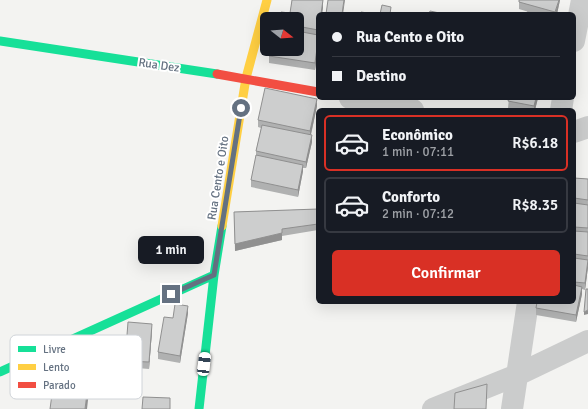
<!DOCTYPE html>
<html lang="pt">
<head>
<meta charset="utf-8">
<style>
	body { margin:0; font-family:Signika,sans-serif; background:#20242c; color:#f1f3f6; height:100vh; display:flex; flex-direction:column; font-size:15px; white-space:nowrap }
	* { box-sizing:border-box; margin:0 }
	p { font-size:13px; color:#9ea1a6 }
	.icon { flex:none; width:22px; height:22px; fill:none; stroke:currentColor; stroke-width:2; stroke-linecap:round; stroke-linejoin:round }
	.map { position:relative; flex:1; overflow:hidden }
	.sheet { position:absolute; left:316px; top:108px; width:260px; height:196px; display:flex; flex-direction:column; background:#171b24; border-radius:6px; box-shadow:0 4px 16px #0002 }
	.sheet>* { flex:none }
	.top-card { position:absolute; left:316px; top:12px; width:260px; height:88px; border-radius:6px; box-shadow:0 4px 16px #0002; display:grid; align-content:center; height:88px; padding:0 16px; background:#171b24 }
	.needle { width:26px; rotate:107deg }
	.fabs { position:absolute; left:260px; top:12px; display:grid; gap:8px }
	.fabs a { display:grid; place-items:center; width:44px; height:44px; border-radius:6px; background:#171b24; box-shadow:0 4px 16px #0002; font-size:20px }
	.end { position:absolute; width:18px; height:18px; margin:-9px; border:5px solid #647181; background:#fff; box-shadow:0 0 0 2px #fff }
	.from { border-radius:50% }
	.bubble { position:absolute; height:28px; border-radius:6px; background:#171b24; box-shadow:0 4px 16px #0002; font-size:13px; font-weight:600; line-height:28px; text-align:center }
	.car { position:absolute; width:12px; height:24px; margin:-12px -6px; border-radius:5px; box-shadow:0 0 3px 1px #0007; background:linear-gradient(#fff 24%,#345 0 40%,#fff 0 76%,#345 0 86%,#fff 0) }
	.top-card b { display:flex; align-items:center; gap:14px; height:38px; font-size:15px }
	.top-card b+b { border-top:1px solid #363941 }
	.top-card i { width:10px; height:10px; background:#f1f3f6 }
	ul { padding:7px 0 0; list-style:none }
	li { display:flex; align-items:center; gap:12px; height:56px; margin:0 8px 6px; padding:0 8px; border:2px solid #363941; border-radius:6px }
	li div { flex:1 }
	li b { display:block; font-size:15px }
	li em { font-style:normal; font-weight:600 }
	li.selected { border-color:#d93025 }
	li>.icon { width:36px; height:36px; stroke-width:1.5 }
	.action { display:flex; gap:8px; margin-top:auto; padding:8px 16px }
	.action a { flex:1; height:46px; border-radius:6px; background:#d93025; color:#fff; font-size:16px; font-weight:600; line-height:46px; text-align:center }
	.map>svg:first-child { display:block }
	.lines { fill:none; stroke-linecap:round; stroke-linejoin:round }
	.street { stroke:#cbcccc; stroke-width:22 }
	.fast { stroke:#16e098; stroke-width:9 }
	.slow { stroke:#ffcf43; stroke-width:9 }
	.jam { stroke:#f24e42; stroke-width:9 }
	.wall { fill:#b0b1b1 }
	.shaded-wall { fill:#909090 }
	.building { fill:#cdcece; stroke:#909090 }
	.route { stroke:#647181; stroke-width:5 }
	.labels { text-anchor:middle; stroke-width:4; stroke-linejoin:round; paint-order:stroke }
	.street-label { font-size:12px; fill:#647181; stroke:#fff }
	.key { fill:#fff; stroke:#d0d4d9; stroke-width:1 }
	.key-label { font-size:11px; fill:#647181 }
</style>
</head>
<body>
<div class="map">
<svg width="588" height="409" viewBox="0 0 588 409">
	<rect width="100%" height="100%" fill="#f3f3f1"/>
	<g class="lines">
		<path class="street" d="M574,41L582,0
			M350,98L413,110
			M561,110L563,98
			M574,132L588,127
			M433,409L517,375L588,341
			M512,409L528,302"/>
		<path class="fast" d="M0,41L217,74
			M0,372L214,275
			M199,409L214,275L222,226"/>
		<path class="slow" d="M222,226L246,78L267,0"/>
		<path class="jam" d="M217,74L318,92"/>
	</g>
	<path class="wall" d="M291,0H323V7L322,14H318V48L315,70L269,63V56L297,49V19L290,13L292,0Z
		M560,0L557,14H526L532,13L519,9V2Z
		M492,98H507L506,100Z
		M509,98H538L535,110H518L508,108Z
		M317,106L311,135L312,142L306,168H303V171L298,197L251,187V180L256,156V151L261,128L258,127V120Z
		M574,178L588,179V267L585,290L582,289V294L576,322L536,315V308L574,302Z
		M318,209V230L282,236V240L235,251L234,212Z
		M188,313L180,363L158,359V352L173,318Z
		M152,331L149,369L125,367V361Z
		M120,348L115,392L92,390V383Z"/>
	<path class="shaded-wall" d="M323,0V7L322,14H321Z
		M344,0H345L343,14H342Z
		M559,0H560L557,14H555Z
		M318,41V48L315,70V63Z
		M536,98H538L535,110H534V106Z
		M317,99V106L310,138V131Z
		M312,135V142L306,168V162Z
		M303,165V171L298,197V190Z
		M282,233V240L235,251V244Z
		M588,260V267L585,290V283Z
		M582,287V294L576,322V315Z
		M188,306V313L180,363V356Z
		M588,310V314L584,315V312Z
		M152,324V331L149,369V362Z
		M120,341V348L115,392V385Z
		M92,354V364L87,409H85Z"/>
	<path class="building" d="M292,0H323L321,14H318V30L297,26V19H280L281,12L290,13Z
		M328,0H344L342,14H326Z
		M519,0H559L555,12L519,2Z
		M382,5L391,7L390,14H380Z
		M430,11L444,14H429Z
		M361,12L374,14H361Z
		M527,12L539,14H526Z
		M297,31L318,35V41L315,63L269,56L270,49H297Z
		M265,88L317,99L310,131L258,120Z
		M509,98H536L534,106L508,101Z
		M262,125L312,135L306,162L256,151Z
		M256,155L303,165L298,190L251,180Z
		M574,178L588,179V200L574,198Z
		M574,203L588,205V228L574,227Z
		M318,209V224L282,229V233L235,244L234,212Z
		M574,231L588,232V256L574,254Z
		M574,258L588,260L585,283L574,282Z
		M574,285L582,287L576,315L536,308L537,302H574Z
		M586,289H588V310L584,312Z
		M175,304L188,306L180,356L158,352L164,317L173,318Z
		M128,322L152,324L149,362L125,361Z
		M58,350L92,354L85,409H50Z
		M487,384L486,409H454L455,393Z
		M143,397L170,398V409H142Z"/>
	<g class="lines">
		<path class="route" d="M171,294L214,275L241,108"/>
	</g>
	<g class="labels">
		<g class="street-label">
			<text transform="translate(159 65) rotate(8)" y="4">Rua Dez</text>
			<text transform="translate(218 178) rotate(-81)" y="4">Rua Cento e Oito</text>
		</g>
	</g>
	<rect x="10" y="335" width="132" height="64" rx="6" class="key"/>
	<rect x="18" y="346" width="18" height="6" fill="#16e098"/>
	<rect x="18" y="364" width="18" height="6" fill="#ffcf43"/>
	<rect x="18" y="382" width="18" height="6" fill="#f24e42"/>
	<g class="key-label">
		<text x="43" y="353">Livre</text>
		<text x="43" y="371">Lento</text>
		<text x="43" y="389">Parado</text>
	</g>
</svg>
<div class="fabs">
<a><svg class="needle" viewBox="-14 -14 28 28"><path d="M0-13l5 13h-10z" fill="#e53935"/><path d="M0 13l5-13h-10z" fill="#9ea1a6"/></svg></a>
</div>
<i class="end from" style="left:241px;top:108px"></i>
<i class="end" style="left:171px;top:294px"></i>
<div class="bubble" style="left:138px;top:236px;width:66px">1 min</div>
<i class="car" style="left:204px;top:364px;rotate:7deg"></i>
<div class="top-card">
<b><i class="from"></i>Rua Cento e Oito</b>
<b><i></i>Destino</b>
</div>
<section class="sheet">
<ul>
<li class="selected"><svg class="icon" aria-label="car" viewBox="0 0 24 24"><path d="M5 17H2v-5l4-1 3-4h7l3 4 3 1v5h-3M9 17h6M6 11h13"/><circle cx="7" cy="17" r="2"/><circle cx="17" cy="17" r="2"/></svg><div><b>Econômico</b><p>1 min · 07:11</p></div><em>R$6.18</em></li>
<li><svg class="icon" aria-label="car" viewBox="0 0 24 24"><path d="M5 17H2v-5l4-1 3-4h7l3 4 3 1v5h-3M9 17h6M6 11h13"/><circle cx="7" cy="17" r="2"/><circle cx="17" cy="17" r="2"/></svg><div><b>Conforto</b><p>2 min · 07:12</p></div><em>R$8.35</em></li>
</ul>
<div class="action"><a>Confirmar</a></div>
</section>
</div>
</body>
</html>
